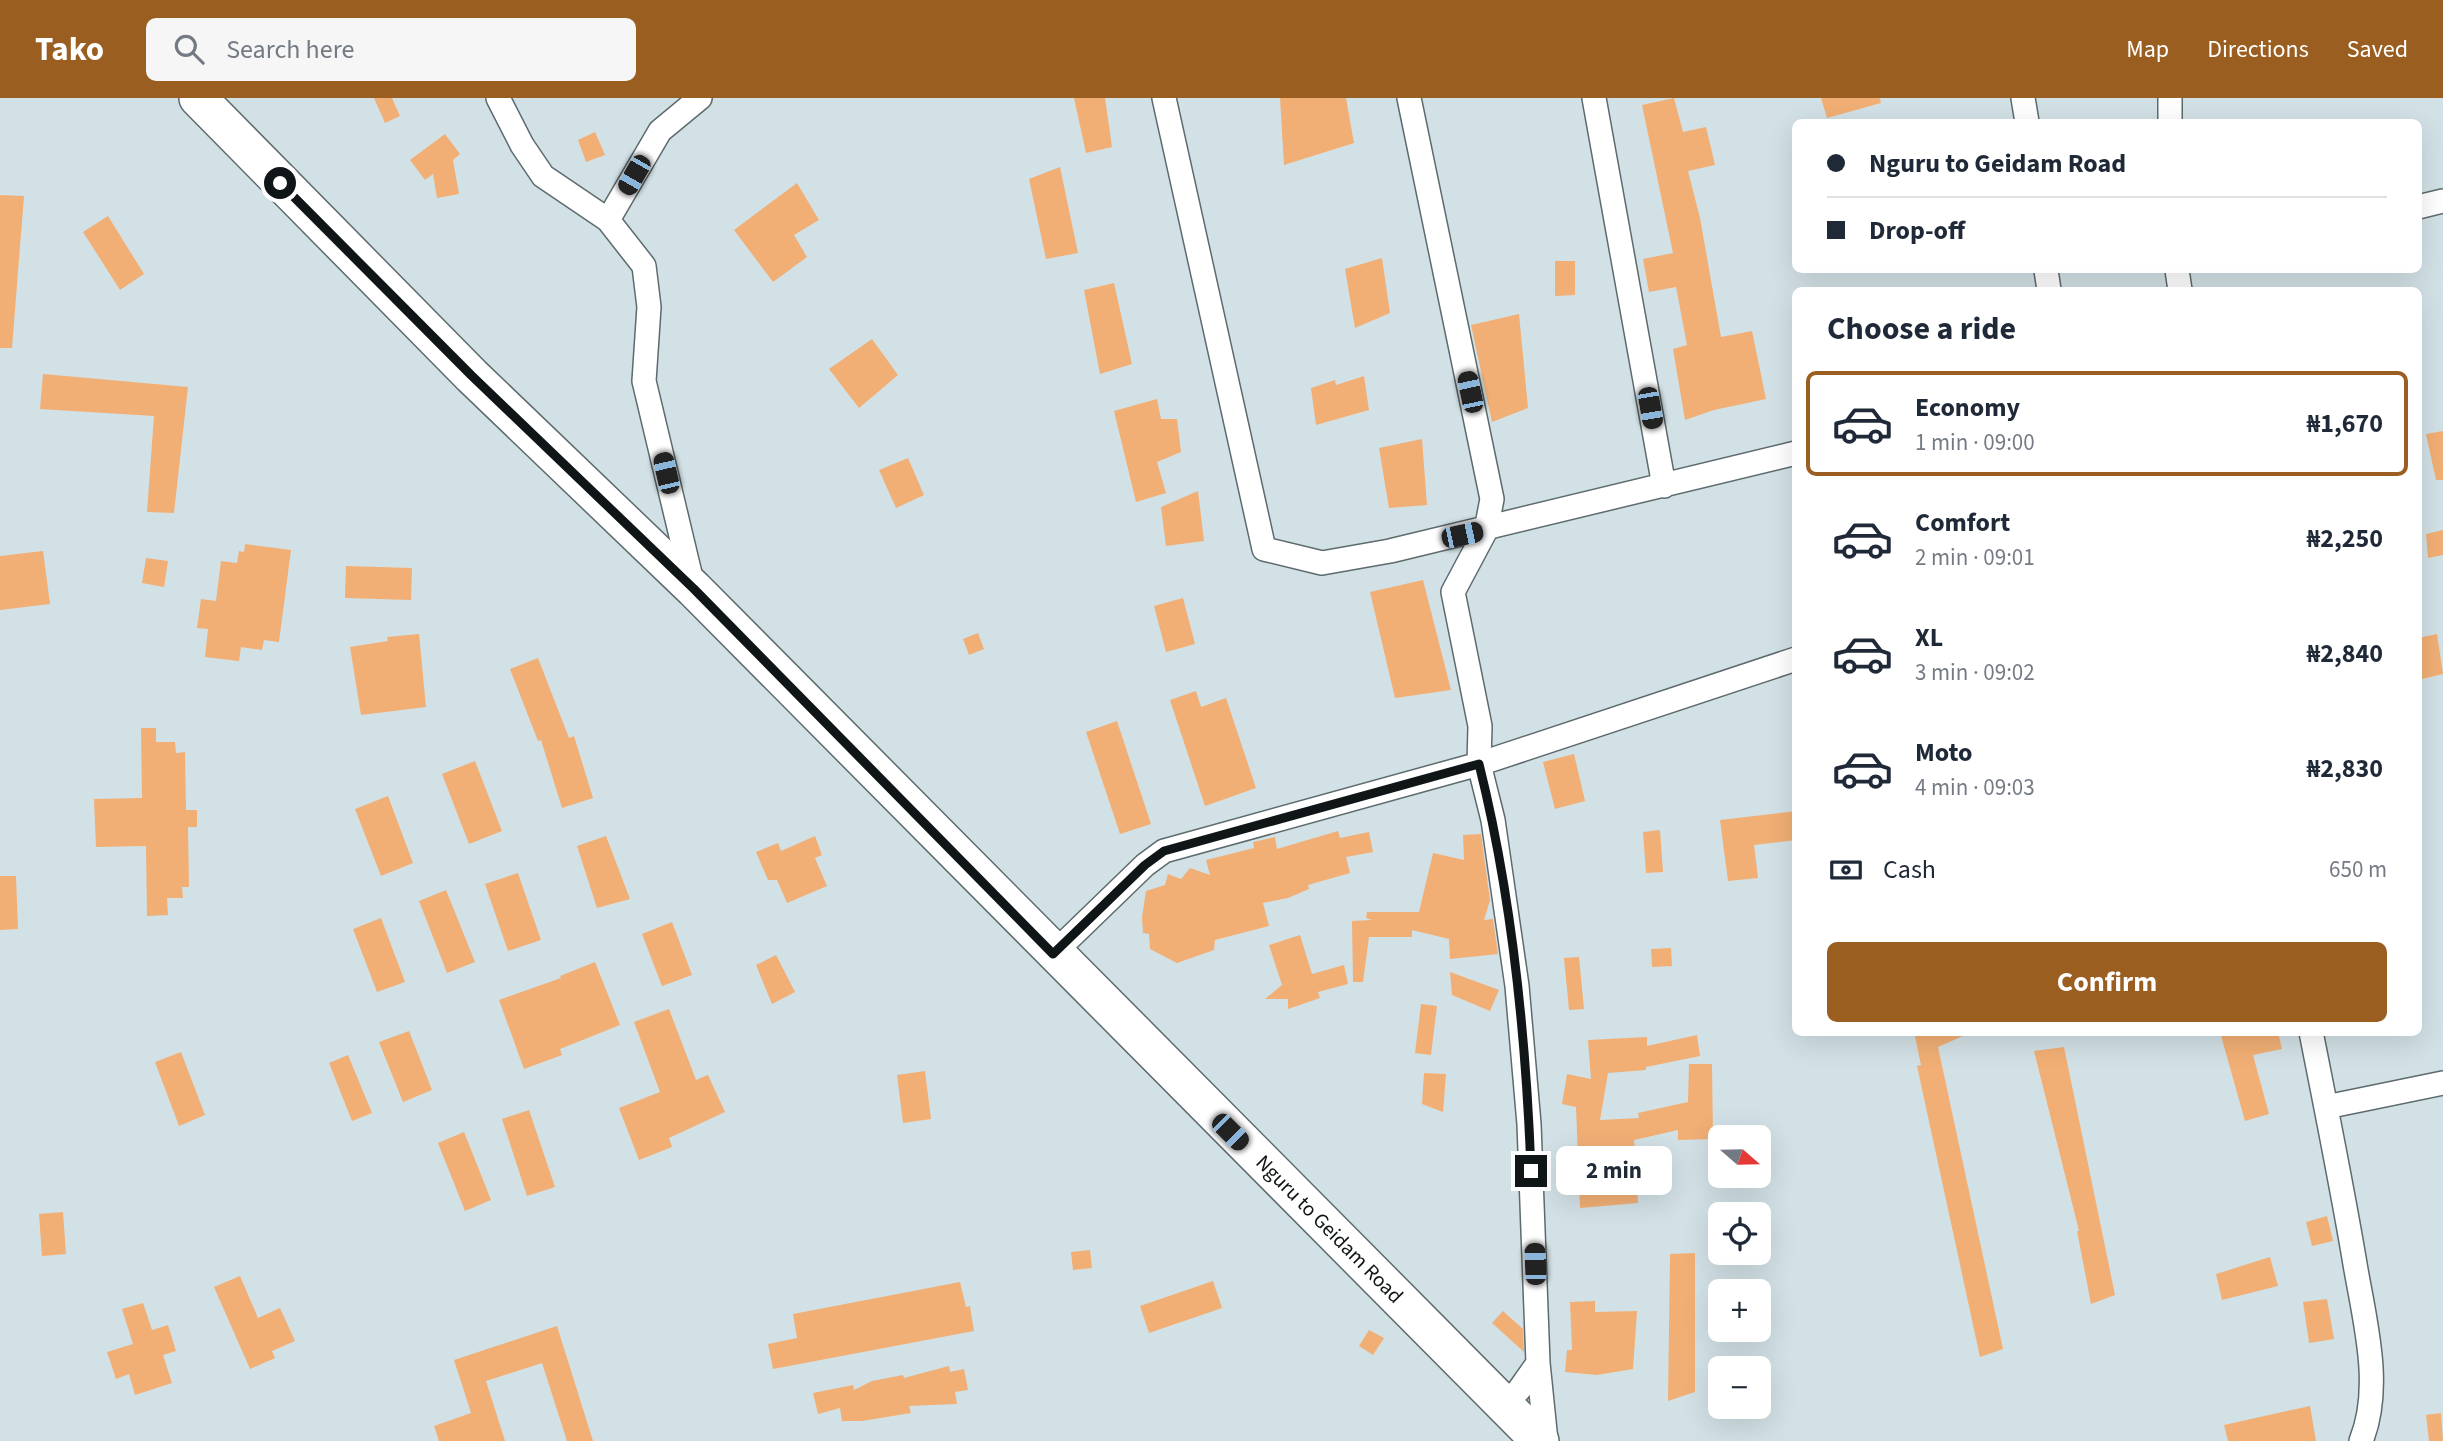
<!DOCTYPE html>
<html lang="en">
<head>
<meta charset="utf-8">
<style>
	body { margin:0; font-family:"Source Sans 3",sans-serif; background:#f6f6f7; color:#1f2937; height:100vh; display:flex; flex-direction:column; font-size:26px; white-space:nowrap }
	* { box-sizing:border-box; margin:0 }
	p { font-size:23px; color:#747a83 }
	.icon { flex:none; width:38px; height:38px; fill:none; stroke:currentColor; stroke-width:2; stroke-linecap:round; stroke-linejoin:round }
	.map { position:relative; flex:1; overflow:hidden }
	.drawer { position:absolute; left:1792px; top:189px; width:630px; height:749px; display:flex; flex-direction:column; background:#fff; border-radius:10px; box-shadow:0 7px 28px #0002 }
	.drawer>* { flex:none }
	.banner { position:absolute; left:1792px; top:21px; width:630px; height:154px; border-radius:10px; box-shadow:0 7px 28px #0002; display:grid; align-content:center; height:154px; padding:0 35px; background:#fff }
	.needle { width:46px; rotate:110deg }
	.buttons { position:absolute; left:1708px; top:1027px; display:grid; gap:14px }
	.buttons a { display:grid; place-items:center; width:63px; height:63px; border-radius:10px; background:#fff; box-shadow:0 7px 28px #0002; font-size:35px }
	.end { position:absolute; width:32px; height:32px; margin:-16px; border:9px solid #101517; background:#fff; box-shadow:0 0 0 4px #fff }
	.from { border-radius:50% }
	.bubble { position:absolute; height:49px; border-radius:10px; background:#fff; box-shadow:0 7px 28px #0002; font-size:23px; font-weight:700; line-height:49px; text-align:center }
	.car { position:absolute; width:21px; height:42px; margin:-21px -10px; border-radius:9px; box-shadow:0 0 5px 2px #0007; background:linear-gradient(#222 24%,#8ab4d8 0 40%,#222 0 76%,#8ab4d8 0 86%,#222 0) }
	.banner b { display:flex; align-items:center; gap:24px; height:66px; font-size:26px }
	.banner b+b { border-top:2px solid #e0e1e3 }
	.banner i { width:18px; height:18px; background:#1f2937 }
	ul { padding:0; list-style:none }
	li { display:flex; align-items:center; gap:21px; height:105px; margin:0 14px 10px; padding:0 21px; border:4px solid transparent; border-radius:10px }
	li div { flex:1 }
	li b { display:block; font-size:26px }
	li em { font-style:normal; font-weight:700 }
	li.current { border-color:#9a5e20 }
	li>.icon { width:63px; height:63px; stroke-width:1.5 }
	h2 { padding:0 35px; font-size:32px; line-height:84px }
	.pay { display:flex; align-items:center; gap:18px; height:77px; padding:0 35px; font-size:26px }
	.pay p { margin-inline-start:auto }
	.cta { display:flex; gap:14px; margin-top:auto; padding:14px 35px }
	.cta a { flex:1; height:80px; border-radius:10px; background:#9a5e20; color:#fff; font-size:28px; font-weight:700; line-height:80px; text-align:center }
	header { display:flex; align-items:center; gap:42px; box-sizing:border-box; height:98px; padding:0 35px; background:#9a5e20; color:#fff }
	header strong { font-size:33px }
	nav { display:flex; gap:38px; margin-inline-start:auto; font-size:24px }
	.search { width:490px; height:63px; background:#f6f6f7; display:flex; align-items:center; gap:18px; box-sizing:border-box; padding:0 24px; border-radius:10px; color:#747a83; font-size:26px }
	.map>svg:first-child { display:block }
	.building { fill:#f1af75 }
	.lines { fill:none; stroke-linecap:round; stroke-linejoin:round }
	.street-casing { stroke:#5d6a6e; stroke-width:26 }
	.primary-casing { stroke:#5d6a6e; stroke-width:40 }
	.street { stroke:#fff; stroke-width:23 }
	.primary { stroke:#fff; stroke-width:37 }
	.route { stroke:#101517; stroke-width:9 }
	.labels { text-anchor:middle; stroke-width:7; stroke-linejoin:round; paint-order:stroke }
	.street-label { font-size:21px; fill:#101517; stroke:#fff }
</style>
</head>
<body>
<header>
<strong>Tako</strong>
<div class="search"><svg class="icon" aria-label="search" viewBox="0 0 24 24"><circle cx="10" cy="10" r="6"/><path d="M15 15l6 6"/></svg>Search here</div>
<nav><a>Map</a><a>Directions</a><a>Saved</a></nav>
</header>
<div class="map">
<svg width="2443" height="1343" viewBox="0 0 2443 1343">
	<rect width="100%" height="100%" fill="#d2e1e6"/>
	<path class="building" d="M374,0H392L400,18L385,25Z
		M1074,0H1105L1112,49L1086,55Z
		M1280,0H1346L1354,45L1284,67Z
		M1674,0L1683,34L1706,29L1715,67L1688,73L1700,120L1721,239L1752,233L1766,301L1714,312L1685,322L1673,251L1687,247L1676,189L1649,194L1643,161L1673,155L1642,7Z
		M1821,0H1880L1881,5L1827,20Z
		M595,34L605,57L586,64L578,42Z
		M445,36L460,56L453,62L459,96L437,100L433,76L425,82L410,62Z
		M1060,69L1078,155L1046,161L1029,81Z
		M797,85L819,122L794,137L807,159L773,184L734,132Z
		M0,97L24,98L12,250H0Z
		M108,118L144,176L120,192L83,134Z
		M1382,160L1390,215L1355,230L1345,171Z
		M1555,163H1575V197L1555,198Z
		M1114,185L1132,266L1100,276L1084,192Z
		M1519,216L1528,310L1492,324L1471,227Z
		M872,241L898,277L859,310L829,271Z
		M43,276L188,289L174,415L147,414L154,318L40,311Z
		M1364,278L1369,312L1316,327L1311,290L1335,282L1336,287Z
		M1157,301L1161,321H1177L1181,354L1157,364L1166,395L1136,404L1114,313Z
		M2443,333V382H2436L2426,336Z
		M1422,341L1427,407L1389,410L1379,350Z
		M908,360L924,397L896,410L879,372Z
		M1198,393L1204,443L1166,448L1161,409Z
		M2443,432V457L2428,460L2426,436Z
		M245,446L291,452L279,544L264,542L262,552L241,549L239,563L205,559L208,531L197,530L201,501L216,503L221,463L237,465L239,453L244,454Z
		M43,453L50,506L0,512V458Z
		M146,460L168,463L164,489L142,485Z
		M346,468L412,470L411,502L345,500Z
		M1423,482L1451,592L1395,600L1370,494Z
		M1183,500L1195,546L1166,554L1154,508Z
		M978,535L984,551L969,557L963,541Z
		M419,536L426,609L361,617L350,549L388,543L387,539Z
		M2437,536L2443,576L2418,582V540Z
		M538,560L569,640L574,638L593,700L562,710L541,642L538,643L510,571Z
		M1196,593L1201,609L1226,600L1256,690L1205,708L1170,602Z
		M1117,623L1151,726L1120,736L1086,634Z
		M141,630H156V644H175L176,655L185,654L186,712H197V729H188L189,789H182L183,800H167L168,817L147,818L146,748L96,749L94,701L142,700Z
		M1574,656L1585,703L1555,711L1543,664Z
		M475,663L502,733L469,746L442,676Z
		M388,698L413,765L381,778L355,711Z
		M1796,713V742L1754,747L1758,780L1728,783L1720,722Z
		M1660,732L1663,774L1646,775L1643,734Z
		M1338,733L1340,740L1369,734L1373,754L1346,759L1350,775L1308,787L1309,791L1288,800L1263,805L1269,828L1215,842L1214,852L1177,865L1150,851L1149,836L1143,835L1142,819L1146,793L1165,787L1168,776L1181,781L1190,770L1210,777L1206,762L1254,750L1253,744L1275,739L1277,751Z
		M1481,736L1490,802L1484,822L1493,821L1498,856L1450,861L1449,841L1412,832V839H1369L1363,884H1353L1352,823L1372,822L1366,820L1367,814H1419L1433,755L1464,762L1463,737Z
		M606,738L630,801L597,810L577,748Z
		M815,738L822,757L815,760L827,788L787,805L777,782H768L756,754L778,745L781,753Z
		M518,775L541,842L508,853L485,786Z
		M0,778H16L18,831L0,832Z
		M446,792L475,864L447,875L419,803Z
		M381,820L405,884L377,894L353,831Z
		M672,824L692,877L662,888L642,836Z
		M1300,837L1312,876L1344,867L1348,886L1318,894L1320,900L1288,911V901H1265L1282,887L1269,847Z
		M1671,850L1672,868L1652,869L1651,851Z
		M776,857L795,894L772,906L756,867Z
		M1579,859L1584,911L1569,912L1564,860Z
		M595,864L620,927L560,951L562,957L524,971L499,902L561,880L560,878Z
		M1450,874L1499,892L1490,913L1452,897Z
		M1421,906L1437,908L1431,957L1415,955Z
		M669,911L696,982L708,977L725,1014L669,1040L672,1049L639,1062L619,1010L660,994L634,924Z
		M409,933L432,992L403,1004L379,944Z
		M1914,934H1972L1938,949L2003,1251L1980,1259L1917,968L1921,967Z
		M2220,934H2278L2282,951L2253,957L2269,1016L2245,1023Z
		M1697,937L1700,958L1646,969V972L1608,975L1600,1022L1639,1020L1638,1015L1688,1004L1689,966H1712L1713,1041L1678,1042V1032L1634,1042L1638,1105L1580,1110L1576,1009L1562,1006L1567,976L1591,981L1588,942L1647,939V948Z
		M2064,949L2115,1197L2091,1206L2077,1133H2079L2034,953Z
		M181,954L205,1017L179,1028L155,964Z
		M348,957L372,1015L352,1023L329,965Z
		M925,973L931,1021L903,1025L897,977Z
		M1424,975L1446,976L1443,1014L1422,1006Z
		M529,1012L555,1089L527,1098L502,1021Z
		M464,1034L491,1102L465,1113L438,1045Z
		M63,1114L66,1156L42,1158L39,1116Z
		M2327,1118L2333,1143L2312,1148L2306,1124Z
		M1090,1152L1092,1170L1073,1172L1071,1154Z
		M1695,1155V1294L1668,1303L1670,1156Z
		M2270,1159L2278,1188L2222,1202L2216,1176Z
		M240,1178L258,1220L280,1210L295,1243L272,1253L275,1260L250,1271L214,1189Z
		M1213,1183L1222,1210L1149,1235L1140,1208Z
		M960,1184L966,1209L970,1208L974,1233L773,1271L768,1246L797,1240L793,1216Z
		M2327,1201L2334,1241L2309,1245L2303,1204Z
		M1595,1203V1214L1637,1213L1633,1271L1597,1277L1565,1274L1567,1252H1572L1570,1204Z
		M143,1205L152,1232L168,1227L176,1253L163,1257L172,1285L135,1297L129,1276L116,1281L107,1254L133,1246L122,1211Z
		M1503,1213L1523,1231L1524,1254L1492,1225Z
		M557,1228L593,1343H567L542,1265L486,1283L505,1343H439L434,1328L471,1315L454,1262Z
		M1369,1232L1384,1240L1373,1257L1359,1248Z
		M949,1268L950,1274L964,1271L968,1292L955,1294L957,1306L909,1308L911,1315L862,1323H842L840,1310L818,1316L813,1295L853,1287L854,1292L872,1283L903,1277L904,1280Z
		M2310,1308L2316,1343H2228L2224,1327Z
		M2441,1315L2443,1343H2429L2426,1317Z"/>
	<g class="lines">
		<defs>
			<path id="street" d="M498,0L522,47L543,78L608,122L644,168L649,209L644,283L693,488
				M1164,0L1264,451L1322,465L1390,453L1796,355
				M1409,0L1492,401L1486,432L1453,494L1480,628L1479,666L1493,722L1517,888L1529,1026L1538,1265L1546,1343
				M1594,0L1664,388
				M2023,0L2027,24
				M2170,0V24
				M2418,109L2443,103
				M608,122L660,33L700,0
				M2046,172L2049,192
				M2177,172L2180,192
				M1053,856L1145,767L1164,753L1479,666L1796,561
				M2311,934C2326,1009 2341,1084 2354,1160C2363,1217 2384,1287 2361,1343
				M2326,1009L2443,985
				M1502,1307L1519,1292L1538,1265"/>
			<g id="primary">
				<path id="s1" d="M198,0L472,278L694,491L1540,1343"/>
			</g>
		</defs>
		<use href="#street" class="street-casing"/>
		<use href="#primary" class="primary-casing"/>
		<use href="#street" class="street"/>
		<use href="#primary" class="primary"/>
	</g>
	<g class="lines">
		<path class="route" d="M280,85L472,278L694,491L1053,856L1145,767L1164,753L1479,666C1512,798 1526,937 1531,1073"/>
	</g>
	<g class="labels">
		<g class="street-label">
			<text dy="7" stroke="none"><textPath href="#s1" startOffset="1600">Nguru to Geidam Road</textPath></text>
		</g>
	</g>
</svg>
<div class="buttons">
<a><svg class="needle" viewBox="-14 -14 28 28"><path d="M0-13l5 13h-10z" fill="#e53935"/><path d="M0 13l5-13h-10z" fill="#747a83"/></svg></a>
<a><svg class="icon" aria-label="locate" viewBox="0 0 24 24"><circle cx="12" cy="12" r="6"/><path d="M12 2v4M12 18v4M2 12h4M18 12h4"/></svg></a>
<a>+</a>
<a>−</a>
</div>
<i class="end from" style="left:280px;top:85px"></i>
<i class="end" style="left:1531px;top:1073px"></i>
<div class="bubble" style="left:1556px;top:1048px;width:116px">2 min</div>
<i class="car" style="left:634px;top:77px;rotate:210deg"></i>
<i class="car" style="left:1470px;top:294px;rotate:348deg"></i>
<i class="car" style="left:1650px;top:310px;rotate:170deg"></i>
<i class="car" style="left:666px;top:375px;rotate:347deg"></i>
<i class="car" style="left:1462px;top:437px;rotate:78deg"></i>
<i class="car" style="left:1230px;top:1034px;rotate:135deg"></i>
<i class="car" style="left:1535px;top:1166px;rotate:358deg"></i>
<div class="banner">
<b><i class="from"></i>Nguru to Geidam Road</b>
<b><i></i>Drop-off</b>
</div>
<section class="drawer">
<h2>Choose a ride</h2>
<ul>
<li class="current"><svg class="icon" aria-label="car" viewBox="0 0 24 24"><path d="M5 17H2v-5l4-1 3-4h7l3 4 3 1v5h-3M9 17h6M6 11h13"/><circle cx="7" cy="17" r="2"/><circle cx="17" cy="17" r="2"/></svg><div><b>Economy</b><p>1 min · 09:00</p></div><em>₦1,670</em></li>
<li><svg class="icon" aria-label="car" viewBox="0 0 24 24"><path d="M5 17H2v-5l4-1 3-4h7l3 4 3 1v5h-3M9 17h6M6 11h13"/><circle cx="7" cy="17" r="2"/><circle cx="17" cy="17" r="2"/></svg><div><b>Comfort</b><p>2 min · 09:01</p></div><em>₦2,250</em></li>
<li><svg class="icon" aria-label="car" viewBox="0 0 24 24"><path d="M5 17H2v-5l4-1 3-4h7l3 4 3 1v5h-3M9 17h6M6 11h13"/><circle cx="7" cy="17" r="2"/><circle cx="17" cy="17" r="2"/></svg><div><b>XL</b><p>3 min · 09:02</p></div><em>₦2,840</em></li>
<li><svg class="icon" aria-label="car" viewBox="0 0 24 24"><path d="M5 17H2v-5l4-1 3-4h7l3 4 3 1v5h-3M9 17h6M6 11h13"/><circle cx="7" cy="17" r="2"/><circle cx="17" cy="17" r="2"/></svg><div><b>Moto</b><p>4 min · 09:03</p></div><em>₦2,830</em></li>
</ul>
<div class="pay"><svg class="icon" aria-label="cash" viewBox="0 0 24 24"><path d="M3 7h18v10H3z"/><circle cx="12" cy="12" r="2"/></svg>Cash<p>650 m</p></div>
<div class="cta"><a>Confirm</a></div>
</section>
</div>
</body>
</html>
